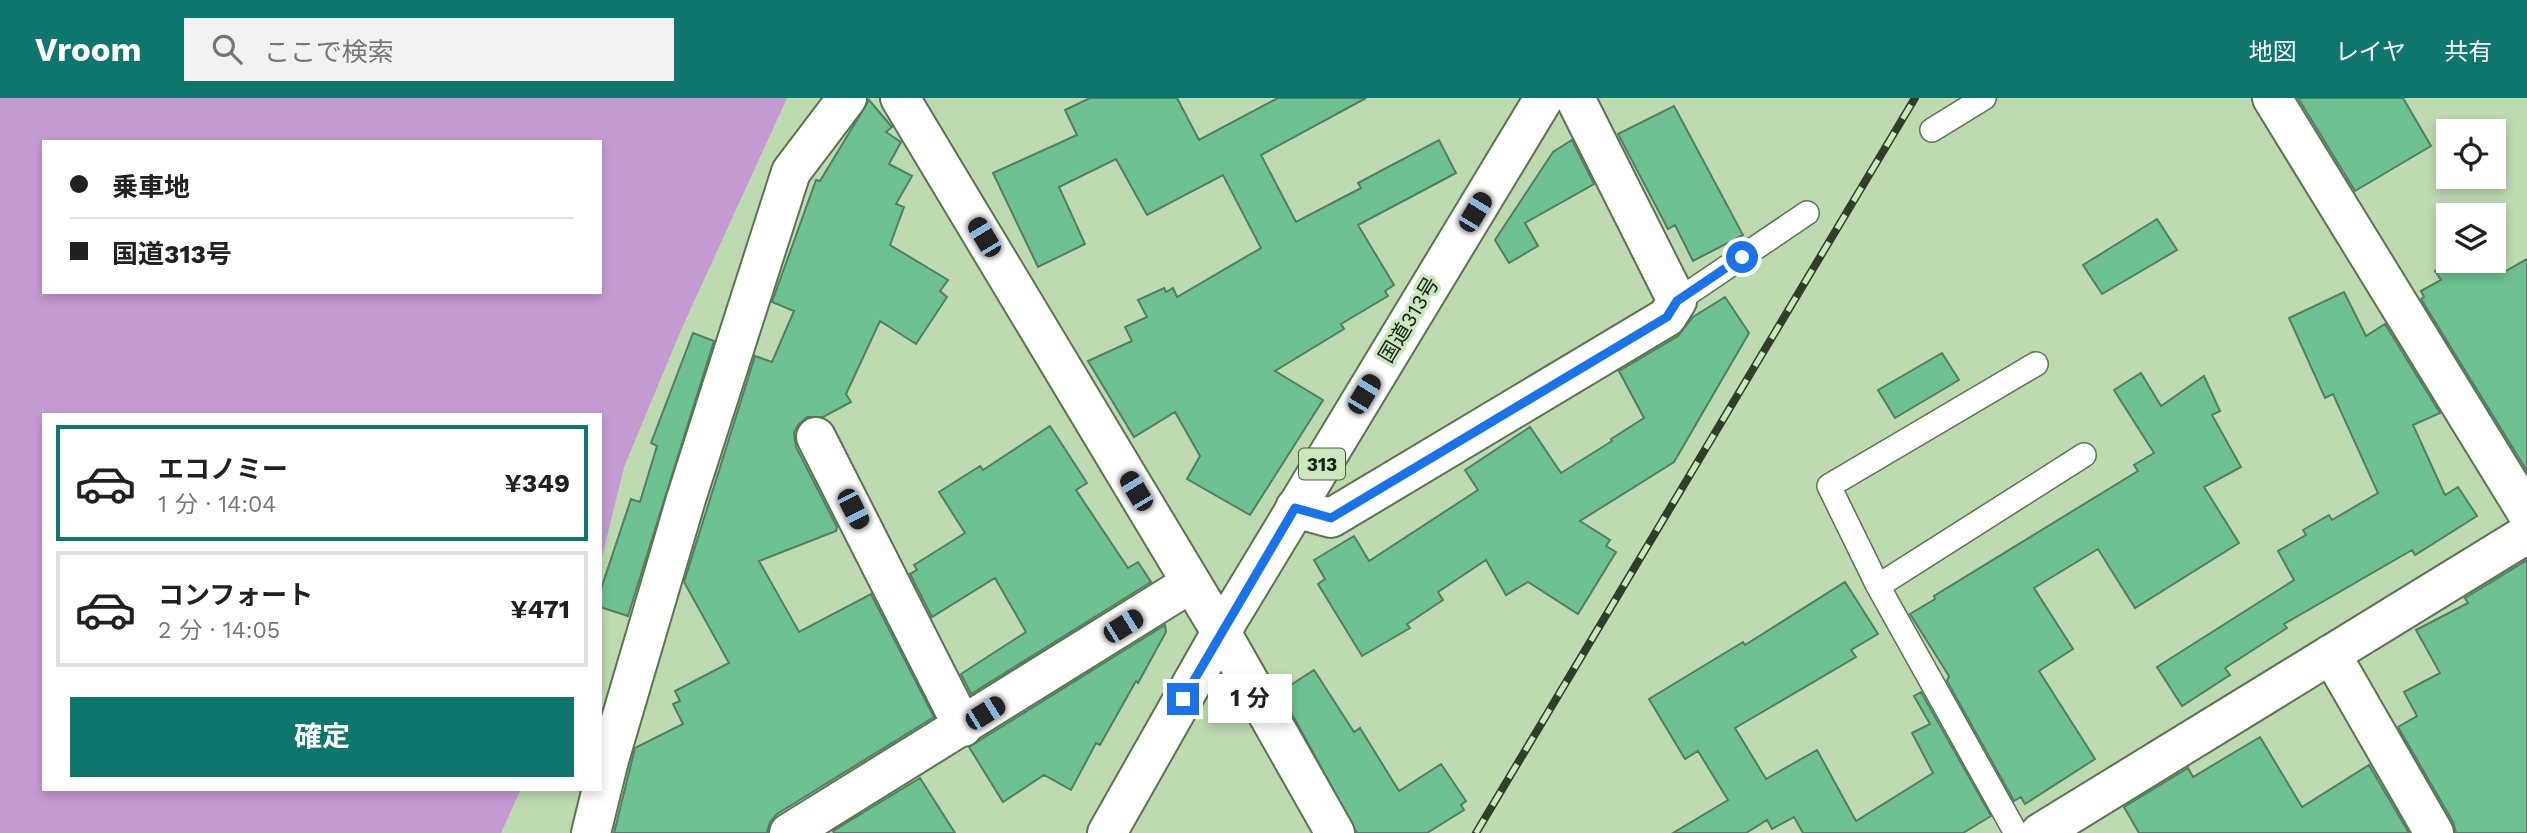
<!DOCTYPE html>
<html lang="ja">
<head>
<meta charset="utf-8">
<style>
	body { margin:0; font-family:"Work Sans","Noto Sans JP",sans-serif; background:#f2f2f2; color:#202124; height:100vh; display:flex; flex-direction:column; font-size:26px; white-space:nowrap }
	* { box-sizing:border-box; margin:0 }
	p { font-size:23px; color:#757577 }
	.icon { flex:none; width:38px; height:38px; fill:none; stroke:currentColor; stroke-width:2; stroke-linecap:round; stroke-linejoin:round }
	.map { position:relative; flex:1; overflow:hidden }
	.sheet { position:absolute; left:42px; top:315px; width:560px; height:378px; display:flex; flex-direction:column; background:#fff; border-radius:0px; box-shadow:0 4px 10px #0003 }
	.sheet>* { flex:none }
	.banner { position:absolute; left:42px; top:42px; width:560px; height:154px; border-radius:0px; box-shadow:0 4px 10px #0003; display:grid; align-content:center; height:154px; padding:0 28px; background:#fff }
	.tools { position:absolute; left:2436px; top:21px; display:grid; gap:14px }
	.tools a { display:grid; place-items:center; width:70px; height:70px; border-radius:0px; background:#fff; box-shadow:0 4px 10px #0003; font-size:35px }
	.end { position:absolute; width:32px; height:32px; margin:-16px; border:9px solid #1a73e8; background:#fff; box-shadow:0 0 0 4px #fff }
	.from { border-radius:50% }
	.bubble { position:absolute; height:49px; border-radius:0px; background:#fff; box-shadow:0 4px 10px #0003; font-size:23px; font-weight:700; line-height:49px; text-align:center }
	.car { position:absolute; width:21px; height:42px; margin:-21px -10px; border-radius:9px; box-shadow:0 0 5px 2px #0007; background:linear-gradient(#222 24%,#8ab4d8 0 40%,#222 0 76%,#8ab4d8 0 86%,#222 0) }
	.banner b { display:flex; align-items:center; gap:24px; height:66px; font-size:26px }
	.banner b+b { border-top:2px solid #e0e0e0 }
	.banner i { width:18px; height:18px; background:#202124 }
	ul { padding:12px 0 0; list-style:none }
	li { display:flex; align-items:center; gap:21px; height:116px; margin:0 14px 10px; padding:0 14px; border:4px solid #e0e0e0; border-radius:0px }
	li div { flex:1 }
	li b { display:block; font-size:26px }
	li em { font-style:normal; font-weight:700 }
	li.on { border-color:#0f766e }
	li>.icon { width:63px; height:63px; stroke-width:1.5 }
	.button { display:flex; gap:14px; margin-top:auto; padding:14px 28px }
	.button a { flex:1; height:80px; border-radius:0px; background:#0f766e; color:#fff; font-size:28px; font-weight:700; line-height:80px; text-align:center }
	header { display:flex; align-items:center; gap:42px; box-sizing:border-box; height:98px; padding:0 35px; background:#0f766e; color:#fff }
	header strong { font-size:33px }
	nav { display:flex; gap:38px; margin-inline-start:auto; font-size:24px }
	.search { width:490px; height:63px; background:#f2f2f2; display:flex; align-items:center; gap:18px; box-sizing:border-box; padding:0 24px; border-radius:0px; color:#757577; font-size:26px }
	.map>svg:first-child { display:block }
	.green { fill:#c49ad3; fill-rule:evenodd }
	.building { fill:#6ec291; stroke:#537e64; stroke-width:2 }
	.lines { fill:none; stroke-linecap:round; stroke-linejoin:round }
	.service-casing { stroke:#5a7450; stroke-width:26 }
	.minor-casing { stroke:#5a7450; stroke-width:42 }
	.secondary-casing { stroke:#5a7450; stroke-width:42 }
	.trunk-casing { stroke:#5a7450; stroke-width:42 }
	.service { stroke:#fff; stroke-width:23 }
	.minor { stroke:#fff; stroke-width:38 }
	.secondary { stroke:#fff; stroke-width:38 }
	.trunk { stroke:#fff; stroke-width:38 }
	.rail-casing { stroke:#313e2c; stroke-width:8 }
	.rail { stroke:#cae7be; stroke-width:5; stroke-dasharray:16; stroke-linecap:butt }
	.route { stroke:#1a73e8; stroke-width:9 }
	.labels { text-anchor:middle; stroke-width:7; stroke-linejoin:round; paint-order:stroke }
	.shield { fill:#cae7be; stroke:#4d5c46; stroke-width:2 }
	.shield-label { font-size:19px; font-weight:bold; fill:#172113 }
	.street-label { font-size:21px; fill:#172113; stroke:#cae7be }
</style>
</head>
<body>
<header>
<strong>Vroom</strong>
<div class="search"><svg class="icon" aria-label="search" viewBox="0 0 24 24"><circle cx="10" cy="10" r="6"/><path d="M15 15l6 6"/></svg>ここで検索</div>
<nav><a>地図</a><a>レイヤ</a><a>共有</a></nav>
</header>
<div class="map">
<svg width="2527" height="735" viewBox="0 0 2527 735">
	<rect width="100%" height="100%" fill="#bddab1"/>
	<path class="green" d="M0,0H787L681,232L624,369L600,467V317H44V691H521L501,735H0ZM44,44H600V194H44Z"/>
	<path class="building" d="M1090,0H1177L1199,42L1278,0H1366L1261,57L1296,124L1361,90L1358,85L1439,42L1456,75L1358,127L1394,187L1385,193L1388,198L1341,226L1344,231L1275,273L1323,302L1250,417L1187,381L1200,358L1175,314L1134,339L1088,263L1132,243L1125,229L1147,219L1138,202L1164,190L1166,194L1173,190L1177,199L1261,150L1223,77L1147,117L1116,61L1059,89L1085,146L1038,169L993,75L1077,37L1065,12Z
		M2298,0H2403L2431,48L2355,93Z
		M869,2L892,29L886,34L901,44L889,66L912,78L896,106L904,109L890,147L948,182L940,193L947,199L916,246L880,223L846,296L851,304L823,319H807L798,327L794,335L796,349L837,429L836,433L759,463L799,534L871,496L934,619L777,716L770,724L767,735H614L635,650L683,626L673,606L680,603L675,593L729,565L684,484L755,258L772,264L794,213L772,204L816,82L820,83Z
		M1674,8L1743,137L1693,163L1675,127L1668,131L1618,36Z
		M1572,42L1594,86L1525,125L1538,148L1509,165L1495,142L1553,54Z
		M2157,121L2177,152L2102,196L2083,167Z
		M2527,161V373L2421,201L2424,199L2421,193L2441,182L2435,173L2452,163H2498L2504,174Z
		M2344,194L2366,238L2385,226L2440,315L2413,327L2445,397L2458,389L2477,418L2415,457L2412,452L2284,526L2287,530L2225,570L2230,577L2182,608L2157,569L2294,482L2278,453L2306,437L2303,432L2329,417L2332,422L2378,395L2333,296L2325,300L2289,220Z
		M1725,199L1749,235L1674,364L1580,423L1610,442L1606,448L1616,454L1578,516L1528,484L1506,497L1486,462L1438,494L1443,502L1407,526L1410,530L1362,558L1318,486L1325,481L1314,462L1354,438L1369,463L1478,392L1465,372L1530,329L1561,375L1612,343L1611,341L1644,320L1619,273L1678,238L1693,219Z
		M693,235L714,243L628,518L600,509V494L631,401L640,404L657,348L651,345Z
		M1942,255L1959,282L1895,320L1878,292Z
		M2141,275L2161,308L2204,278L2220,313L2212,317L2241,369L2204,389L2239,445L2135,510L2098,451L2034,490L2073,551L2039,573L2095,661L2025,706L2021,699L2014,703L1947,583L1949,578L1910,516L1935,501L1934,498L2138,373L2134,367L2154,355L2114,292Z
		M1050,328L1087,385L1076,392L1128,470L1138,464L1151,484L971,596L961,576L1026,534L995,480L932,519L910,476L917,472L914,467L965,435L939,394L980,368L983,372Z
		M2527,462V735H2456L2453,724L2398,629L2417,618L2404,594L2440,575L2416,532L2468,505L2465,500Z
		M1845,484L1878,536L1851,552L1856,559L1735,630L1766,681L1817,652L1856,723L1933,675L1912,635L1930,626L1914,598L1921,594L1991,718L1963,735H1803L1794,719L1772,731L1767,722L1746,735H1673L1728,702L1698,653L1685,661L1649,601L1743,544L1745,547Z
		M1165,527L1166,534L1138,585L1136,583L1100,647L1096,645L1071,692L1044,677L1003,704L969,649Z
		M1314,572L1354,634L1360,630L1399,693L1441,666L1466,703L1461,707L1464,712L1427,735H1357L1280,594Z
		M2260,639L2302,709L2369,667L2409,735H2139L2124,709L2188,670L2193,679Z
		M920,680L955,735H834L833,733Z"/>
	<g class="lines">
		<defs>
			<path id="service" d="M1932,32L1984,0
				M1677,203L1807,115
				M1878,488L1829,388L2036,266
				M2016,735L1878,488L2084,357"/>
			<path id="minor" d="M900,0L1221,534
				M2272,0L2527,415
				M816,339L963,629
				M1295,410L1331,420L1667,219L1677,203L1575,0
				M2331,556L2434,735
				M591,735L609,662L686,401L791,74L847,0
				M789,735L1191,485
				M2040,735L2527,436"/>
			<path id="secondary" d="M1221,534L1335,735"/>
			<path id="trunk" d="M1107,735L1221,534L1544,0"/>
		</defs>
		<use href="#service" class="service-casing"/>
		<use href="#minor" class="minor-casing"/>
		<use href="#secondary" class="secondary-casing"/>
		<use href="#trunk" class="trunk-casing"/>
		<use href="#service" class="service"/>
		<use href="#minor" class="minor"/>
		<use href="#secondary" class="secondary"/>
		<use href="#trunk" class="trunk"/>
		<defs>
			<path id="rail" d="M1476,735L1915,0"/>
		</defs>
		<use href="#rail" class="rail-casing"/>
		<use href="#rail" class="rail"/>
	</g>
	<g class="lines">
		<path class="route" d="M1183,601L1295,410L1331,420L1667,219L1677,203L1742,159"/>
	</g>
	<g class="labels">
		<rect class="shield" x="1299" y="350.5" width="46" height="31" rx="5"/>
		<g class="shield-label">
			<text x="1322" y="373">313</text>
		</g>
		<g class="street-label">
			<text transform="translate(1409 222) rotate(-59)" y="7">国道313号</text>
		</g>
	</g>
</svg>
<div class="tools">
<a><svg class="icon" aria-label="locate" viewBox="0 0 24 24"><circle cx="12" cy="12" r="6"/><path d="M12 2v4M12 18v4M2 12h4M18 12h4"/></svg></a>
<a><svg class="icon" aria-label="layers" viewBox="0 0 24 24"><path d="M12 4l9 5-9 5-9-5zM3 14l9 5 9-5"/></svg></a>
</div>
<i class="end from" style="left:1742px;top:159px"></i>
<i class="end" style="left:1183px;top:601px"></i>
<div class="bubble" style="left:1208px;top:576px;width:84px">1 分</div>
<i class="car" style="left:1475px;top:114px;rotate:31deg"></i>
<i class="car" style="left:984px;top:139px;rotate:329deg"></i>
<i class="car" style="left:1364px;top:296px;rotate:31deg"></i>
<i class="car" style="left:1136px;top:393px;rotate:329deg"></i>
<i class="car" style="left:853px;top:411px;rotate:153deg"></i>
<i class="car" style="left:1123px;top:528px;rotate:58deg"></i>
<i class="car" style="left:985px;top:615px;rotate:58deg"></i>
<div class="banner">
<b><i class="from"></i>乗車地</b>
<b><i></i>国道313号</b>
</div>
<section class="sheet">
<ul>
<li class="on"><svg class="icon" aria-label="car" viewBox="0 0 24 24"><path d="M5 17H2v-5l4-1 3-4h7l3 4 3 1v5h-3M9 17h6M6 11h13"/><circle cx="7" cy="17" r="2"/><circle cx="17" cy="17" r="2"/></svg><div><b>エコノミー</b><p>1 分 · 14:04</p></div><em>¥349</em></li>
<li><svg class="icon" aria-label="car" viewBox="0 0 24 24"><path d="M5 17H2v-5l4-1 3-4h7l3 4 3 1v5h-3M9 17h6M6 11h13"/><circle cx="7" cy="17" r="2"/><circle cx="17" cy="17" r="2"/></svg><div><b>コンフォート</b><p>2 分 · 14:05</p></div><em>¥471</em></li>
</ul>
<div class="button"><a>確定</a></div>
</section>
</div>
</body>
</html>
